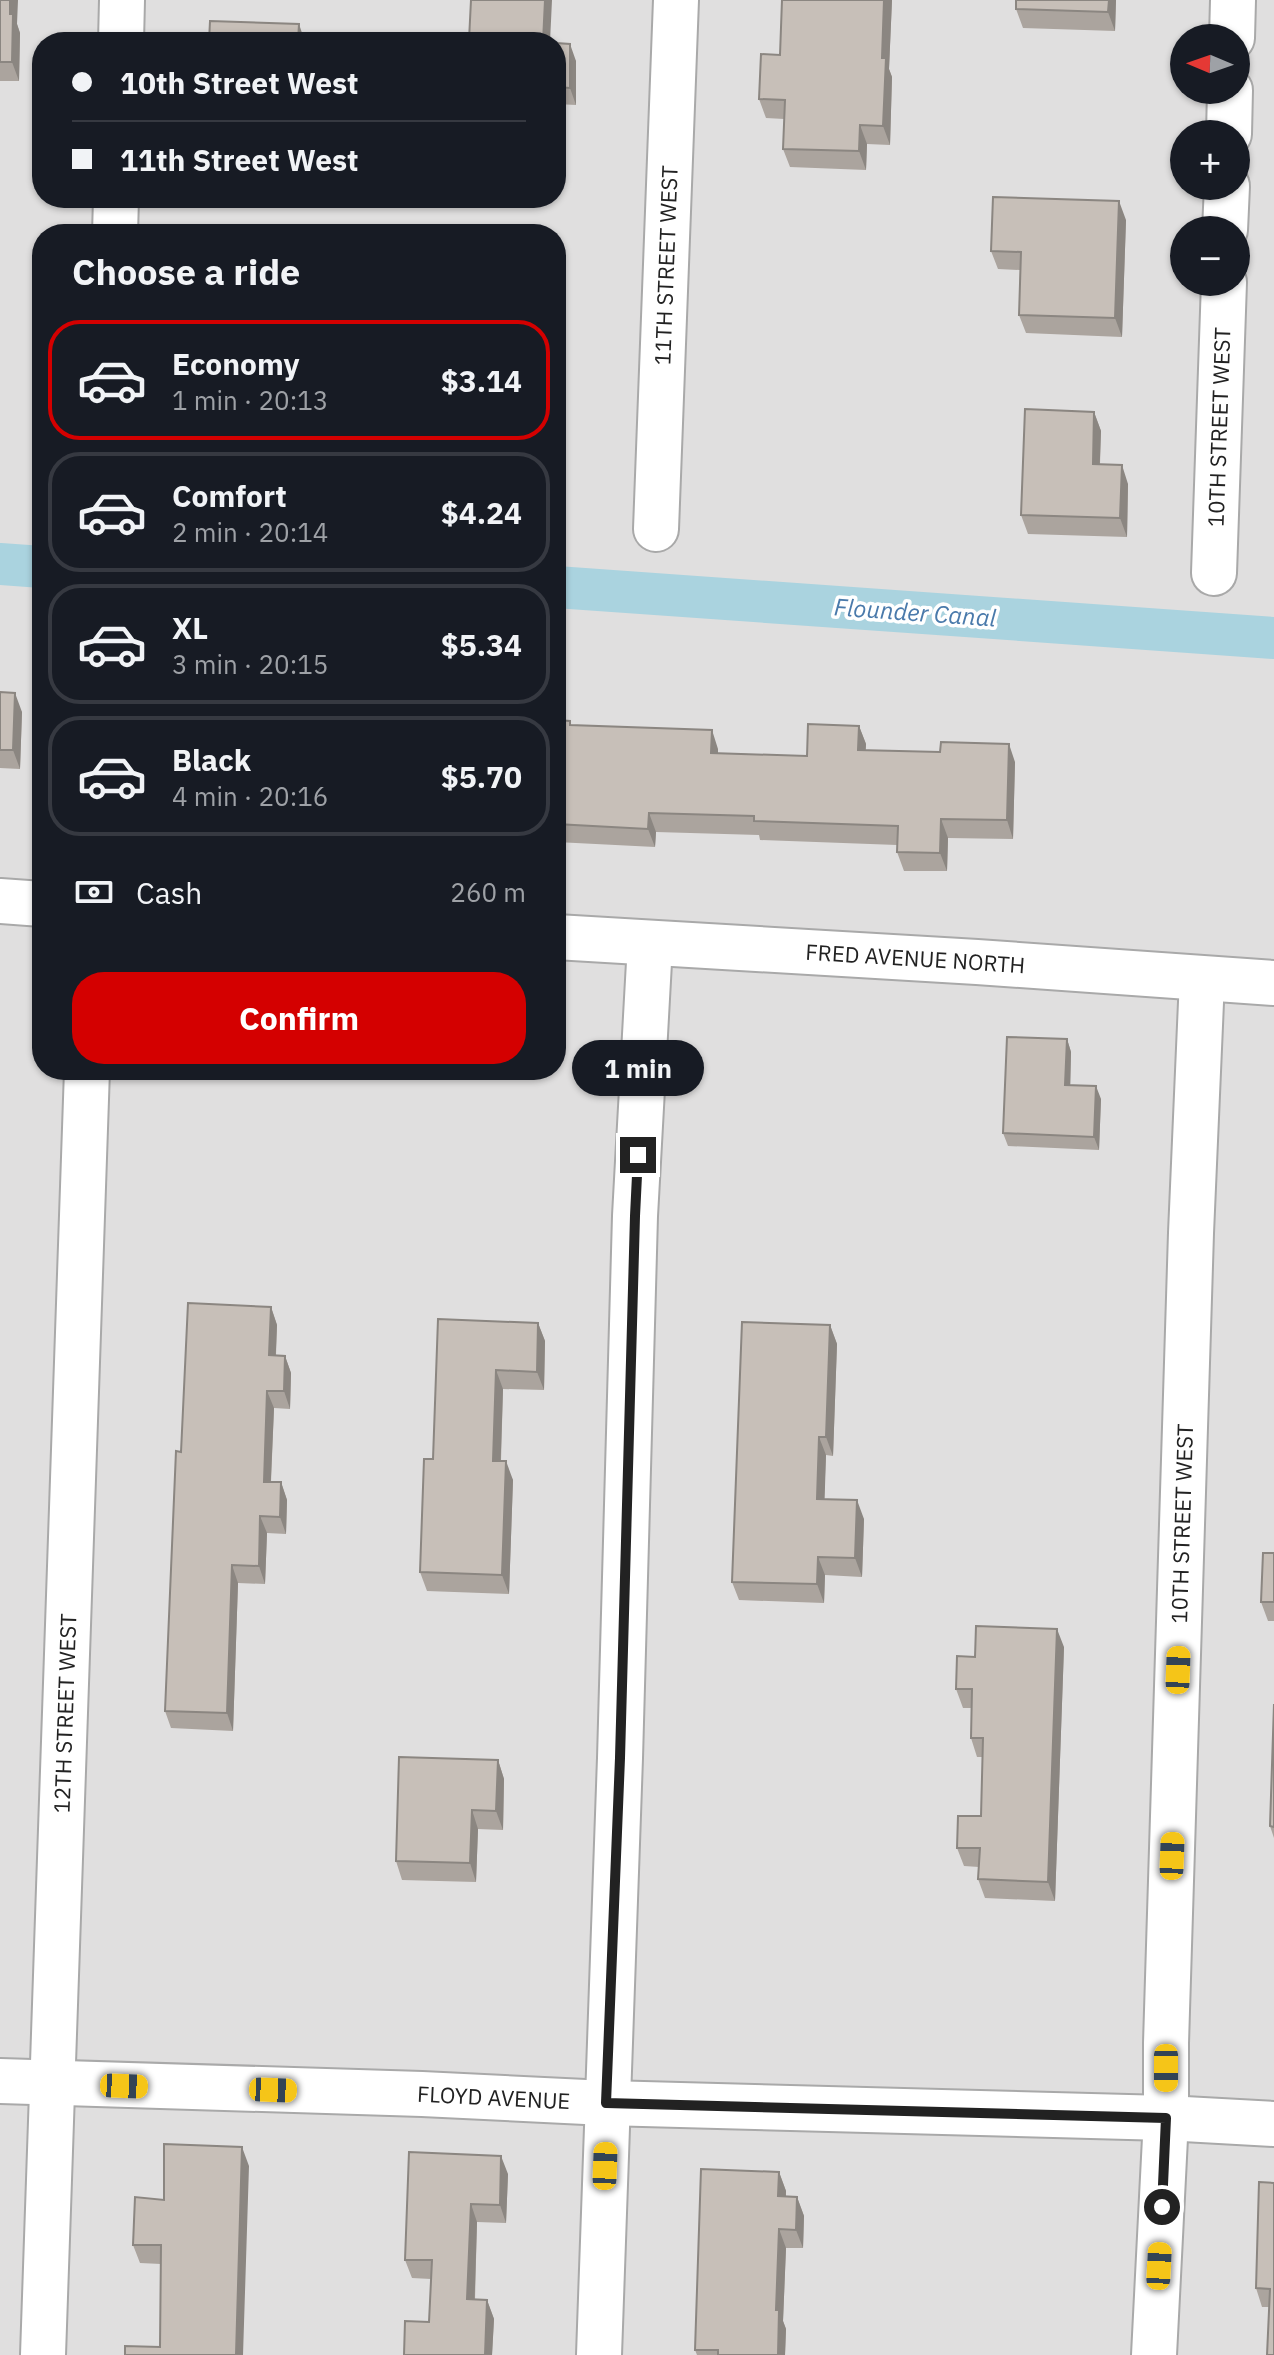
<!DOCTYPE html>
<html lang="en">
<head>
<meta charset="utf-8">
<style>
	body { margin:0; font-family:"IBM Plex Sans",sans-serif; background:#242831; color:#f1f3f6; height:100vh; display:flex; flex-direction:column; font-size:30px; white-space:nowrap }
	* { box-sizing:border-box; margin:0 }
	p { font-size:26px; color:#9ea1a6 }
	.icon { flex:none; width:44px; height:44px; fill:none; stroke:currentColor; stroke-width:2; stroke-linecap:round; stroke-linejoin:round }
	.map { position:relative; flex:1; overflow:hidden }
	.drawer { position:absolute; left:32px; top:224px; width:534px; height:856px; display:flex; flex-direction:column; background:#171b24; border-radius:32px; box-shadow:0 2px 6px #0004 }
	.drawer>* { flex:none }
	.banner { position:absolute; left:32px; top:32px; width:534px; height:176px; border-radius:32px; box-shadow:0 2px 6px #0004; display:grid; align-content:center; height:176px; padding:0 40px; background:#171b24 }
	.needle { width:52px; rotate:272deg }
	.fabs { position:absolute; left:1170px; top:24px; display:grid; gap:16px }
	.fabs a { display:grid; place-items:center; width:80px; height:80px; border-radius:50%; background:#171b24; box-shadow:0 2px 6px #0004; font-size:40px }
	.end { position:absolute; width:36px; height:36px; margin:-18px; border:10px solid #222; background:#fff; box-shadow:0 0 0 4px #fff }
	.from { border-radius:50% }
	.bubble { position:absolute; height:56px; border-radius:28px; background:#171b24; box-shadow:0 2px 6px #0004; font-size:26px; font-weight:800; line-height:56px; text-align:center }
	.car { position:absolute; width:24px; height:48px; margin:-24px -12px; border-radius:10px; box-shadow:0 0 6px 2px #0007; background:linear-gradient(#f5c518 24%,#345 0 40%,#f5c518 0 76%,#345 0 86%,#f5c518 0) }
	.banner b { display:flex; align-items:center; gap:28px; height:76px; font-size:30px }
	.banner b+b { border-top:2px solid #363941 }
	.banner i { width:20px; height:20px; background:#f1f3f6 }
	ul { padding:0; list-style:none }
	li { display:flex; align-items:center; gap:24px; height:120px; margin:0 16px 12px; padding:0 24px; border:4px solid #363941; border-radius:32px }
	li div { flex:1 }
	li b { display:block; font-size:30px }
	li em { font-style:normal; font-weight:800 }
	li.current { border-color:#d40000 }
	li>.icon { width:72px; height:72px; stroke-width:1.5 }
	h2 { padding:0 40px; font-size:36px; line-height:96px }
	.pay { display:flex; align-items:center; gap:20px; height:88px; padding:0 40px; font-size:30px }
	.pay p { margin-inline-start:auto }
	.action { display:flex; gap:16px; margin-top:auto; padding:16px 40px }
	.action a { flex:1; height:92px; border-radius:32px; background:#d40000; color:#fff; font-size:32px; font-weight:800; line-height:92px; text-align:center }
	.map>svg:first-child { display:block }
	.residential { fill:#e0dfdf; fill-rule:evenodd }
	.lines { fill:none; stroke-linecap:round; stroke-linejoin:round }
	.canal { stroke:#aad3df; stroke-width:42 }
	.street-casing { stroke:#a9a9a9; stroke-width:48 }
	.street { stroke:#fff; stroke-width:44 }
	.wall { fill:#aba49e }
	.shaded-wall { fill:#8b8681 }
	.building { fill:#c7bfb8; stroke:#8b8681; stroke-width:2 }
	.route { stroke:#222; stroke-width:10 }
	.labels { text-anchor:middle; stroke-width:7; stroke-linejoin:round; paint-order:stroke }
	.street-label { font-size:22px; fill:#222; stroke:#fff }
	.water-label { font-size:24px; font-style:italic; fill:#4a7aab; stroke:#fff }
</style>
</head>
<body>
<div class="map">
<svg width="1274" height="2355" viewBox="0 0 1274 2355">
	<rect width="100%" height="100%" fill="#f2efe9"/>
	<path class="residential" d="M0,0H1274V2355H0ZM1184,38H1236V90H1184ZM42,42H556V198H42ZM1184,134H1236V186H1184ZM1184,230H1236V282H1184ZM42,234H556V1070H42Z"/>
	<g class="lines">
		<path class="canal" d="M0,564L42,567
			M556,587L1274,638"/>
		<defs>
			<g id="street">
				<path d="M1232,38L1233,0"/>
				<path d="M121,42L122,0"/>
				<path d="M1229,134L1230,90"/>
				<path d="M1225,230L1227,186"/>
				<path d="M115,234L116,198"/>
				<path id="s1" d="M656,529L676,0"/>
				<path id="s2" d="M1214,573L1224,282"/>
				<path d="M0,901L42,904"/>
				<path id="s3" d="M556,937L977,962L1274,983"/>
				<path id="s4" d="M0,2081L422,2094L606,2103L1166,2118L1274,2124"/>
				<path id="s5" d="M43,2355L87,1070"/>
				<path d="M599,2355L620,1758L635,1216L650,944"/>
				<path id="s6" d="M1154,2355L1166,2118V2043L1191,1233L1202,979"/>
			</g>
		</defs>
		<use href="#street" class="street-casing"/>
		<use href="#street" class="street"/>
	</g>
	<path class="wall" d="M0,0L17,24L20,33L19,81H0Z
		M782,0H892L889,69L892,77L890,145L867,144L866,170L790,167L783,149L784,119L766,118L759,99L780,55Z
		M1016,0H1116L1115,31L1023,28L1016,9Z
		M556,43L576,61V105L556,104Z
		M1126,220L1122,337L1026,333L1019,315L1020,270L998,269L991,251Z
		M1094,412L1101,431L1100,464L1128,484L1127,537L1028,534L1021,515Z
		M0,692L22,712L20,769L0,768Z
		M556,720L572,725L718,749V753L807,756L859,726L866,744L865,751L1015,762L1013,839L948,838L947,871H904L897,852V845L760,840L759,835L656,832L655,847L556,842Z
		M1067,1039L1071,1052L1070,1085L1101,1099L1099,1150L1008,1146L1003,1133Z
		M271,1307L277,1325L276,1355L285,1356L291,1373L290,1409L274,1408L271,1482H281L287,1500L286,1534L267,1533L265,1584L238,1583L233,1731L171,1728L165,1711L181,1452Z
		M438,1319L538,1323L545,1341L544,1390L503,1389L501,1461L513,1480L509,1594L427,1591L420,1572L433,1459Z
		M830,1325L837,1344L833,1456L826,1455L824,1499L864,1519L862,1577L825,1575L824,1603L739,1600L732,1582Z
		M1274,1553V1621H1268L1261,1602Z
		M1064,1647L1055,1901L985,1898L978,1879L979,1867L964,1866L957,1848L981,1816L983,1757H977L971,1738L972,1708H963L956,1689L975,1657Z
		M1274,1704V1838L1270,1826Z
		M498,1760L504,1779L503,1830L478,1829L476,1882L402,1880L396,1861Z
		M409,2152L508,2174L506,2223L477,2222L475,2300H487L494,2319L492,2355H404L429,2322L431,2279L412,2278L405,2260Z
		M249,2166L160,2347L161,2264L140,2263L133,2245L164,2200Z
		M779,2172L786,2191V2196L797,2197L804,2216L803,2248H786L783,2321L786,2329L785,2355H697L695,2350Z
		M1274,2183L1269,2307H1262L1256,2288Z"/>
	<path class="shaded-wall" d="M10,0H18L17,24L20,33L19,81L12,62Z
		M545,0H552L550,42H543Z
		M884,0H892L889,69L892,77L890,145L883,126L882,58Z
		M1109,0H1116L1115,31L1108,12Z
		M299,24L305,42H298Z
		M570,44L576,61V105L570,88Z
		M860,125L867,144L866,170L859,151Z
		M1119,201L1126,220L1122,337L1115,318Z
		M1094,412L1101,431L1099,483L1093,464Z
		M1122,465L1128,484L1127,537L1120,518Z
		M15,693L22,712L20,769L13,750Z
		M859,726L866,744L865,769L858,750Z
		M712,730L718,749V772L711,753Z
		M1009,744L1015,762L1013,839L1007,820Z
		M649,813L656,832L655,847L648,829Z
		M941,819L948,838L947,871L940,853Z
		M1067,1039L1071,1052L1070,1098L1065,1085Z
		M1096,1086L1101,1099L1099,1150L1094,1137Z
		M271,1307L277,1325L275,1372L269,1355Z
		M538,1323L545,1341L544,1390L537,1372Z
		M830,1325L837,1344L833,1456L826,1437Z
		M285,1356L291,1373L290,1409L284,1391Z
		M496,1370L503,1389L500,1480L493,1461Z
		M267,1391L274,1408L270,1499L264,1482Z
		M819,1437L826,1455L824,1518L817,1499Z
		M506,1461L513,1480L509,1594L502,1575Z
		M281,1482L287,1500L286,1534L280,1517Z
		M857,1500L864,1519L862,1577L855,1558Z
		M260,1516L267,1533L265,1584L259,1566Z
		M818,1557L825,1575L824,1603L817,1584Z
		M232,1565L238,1583L233,1731L227,1713Z
		M1057,1629L1064,1647L1055,1901L1048,1882Z
		M498,1760L504,1779L503,1830L496,1811Z
		M472,1810L478,1829L476,1882L470,1863Z
		M242,2147L249,2166L243,2355H236Z
		M501,2156L508,2174L506,2223L500,2205Z
		M779,2172L786,2191L785,2215L778,2196Z
		M797,2197L804,2216L803,2248L796,2230Z
		M471,2204L477,2222L474,2318L467,2299Z
		M779,2229L786,2248L783,2321L786,2329L785,2355H778L776,2310Z
		M487,2300L494,2319L492,2355H485Z"/>
	<path class="building" d="M0,0H10V14H13L12,62H0Z
		M471,0H545L543,42H462V40H469Z
		M782,0H884L882,58H886L883,126L860,125L859,151L783,149L785,100L759,99L761,54L780,55Z
		M1016,0H1109L1108,12L1016,9Z
		M210,21L299,24L298,42H209Z
		M556,43L570,44V88L556,87Z
		M993,197L1119,201L1115,318L1019,315L1021,252L991,251Z
		M1025,409L1094,412L1093,464L1122,465L1120,518L1021,515Z
		M0,692L15,693L13,750H0Z
		M556,720L570,721V725L712,730L711,753L807,756L808,724L859,726L858,750L940,752L941,742L1009,744L1007,820L941,819L940,853L897,852L898,826L754,821V816L649,813L648,829L556,824Z
		M1007,1037L1067,1039L1065,1085L1096,1086L1094,1137L1003,1133Z
		M188,1303L271,1307L269,1355L285,1356L284,1391H267L264,1482H281L280,1517L260,1516L259,1566L232,1565L227,1713L165,1711L176,1451L181,1452Z
		M438,1319L538,1323L537,1372L496,1370L493,1461H506L502,1575L420,1572L424,1459H433Z
		M742,1322L830,1325L826,1437H819L817,1499L857,1500L855,1558L818,1557L817,1584L732,1582Z
		M1263,1553H1274V1602H1261Z
		M976,1626L1057,1629L1048,1882L978,1879L980,1848H957L958,1816H981L983,1738H971L972,1689H956L957,1656L975,1657Z
		M1274,1704V1827L1270,1826Z
		M399,1757L498,1760L496,1811L472,1810L470,1863L396,1861Z
		M164,2144L242,2147L236,2355H125V2346L160,2347L161,2245H133L135,2197L164,2200Z
		M409,2152L501,2156L500,2205L471,2204L467,2299L487,2300L485,2355H404L405,2321L429,2322L432,2260H405Z
		M701,2169L779,2172L778,2196L797,2197L796,2230L779,2229L776,2310H779L778,2355H718V2350H695Z
		M1259,2182L1274,2183V2355H1267L1270,2289L1256,2288Z"/>
	<g class="lines">
		<path class="route" d="M638,1155L635,1216L620,1758L606,2103L1166,2118L1162,2207"/>
	</g>
	<g class="labels">
		<g class="street-label">
			<text dy="8" stroke="none"><textPath href="#s1" startOffset="264">11TH STREET WEST</textPath></text>
			<text dy="8" stroke="none"><textPath href="#s2" startOffset="146">10TH STREET WEST</textPath></text>
			<text dy="8" stroke="none"><textPath href="#s3" startOffset="360">FRED AVENUE NORTH</textPath></text>
			<text dy="8" stroke="none"><textPath href="#s6" startOffset="832">10TH STREET WEST</textPath></text>
			<text dy="8" stroke="none"><textPath href="#s5" startOffset="642">12TH STREET WEST</textPath></text>
			<text dy="8" stroke="none"><textPath href="#s4" startOffset="494">FLOYD AVENUE</textPath></text>
		</g>
		<g class="water-label">
			<text transform="translate(915 613) rotate(4)" y="8">Flounder Canal</text>
		</g>
	</g>
</svg>
<div class="fabs">
<a><svg class="needle" viewBox="-14 -14 28 28"><path d="M0-13l5 13h-10z" fill="#e53935"/><path d="M0 13l5-13h-10z" fill="#9ea1a6"/></svg></a>
<a>+</a>
<a>−</a>
</div>
<i class="end from" style="left:1162px;top:2207px"></i>
<i class="end" style="left:638px;top:1155px"></i>
<div class="bubble" style="left:572px;top:1040px;width:132px">1 min</div>
<i class="car" style="left:1178px;top:1670px;rotate:2deg"></i>
<i class="car" style="left:1172px;top:1856px;rotate:2deg"></i>
<i class="car" style="left:1166px;top:2068px;rotate:180deg"></i>
<i class="car" style="left:124px;top:2086px;rotate:92deg"></i>
<i class="car" style="left:273px;top:2090px;rotate:92deg"></i>
<i class="car" style="left:605px;top:2166px;rotate:2deg"></i>
<i class="car" style="left:1159px;top:2266px;rotate:3deg"></i>
<div class="banner">
<b><i class="from"></i>10th Street West</b>
<b><i></i>11th Street West</b>
</div>
<section class="drawer">
<h2>Choose a ride</h2>
<ul>
<li class="current"><svg class="icon" aria-label="car" viewBox="0 0 24 24"><path d="M5 17H2v-5l4-1 3-4h7l3 4 3 1v5h-3M9 17h6M6 11h13"/><circle cx="7" cy="17" r="2"/><circle cx="17" cy="17" r="2"/></svg><div><b>Economy</b><p>1 min · 20:13</p></div><em>$3.14</em></li>
<li><svg class="icon" aria-label="car" viewBox="0 0 24 24"><path d="M5 17H2v-5l4-1 3-4h7l3 4 3 1v5h-3M9 17h6M6 11h13"/><circle cx="7" cy="17" r="2"/><circle cx="17" cy="17" r="2"/></svg><div><b>Comfort</b><p>2 min · 20:14</p></div><em>$4.24</em></li>
<li><svg class="icon" aria-label="car" viewBox="0 0 24 24"><path d="M5 17H2v-5l4-1 3-4h7l3 4 3 1v5h-3M9 17h6M6 11h13"/><circle cx="7" cy="17" r="2"/><circle cx="17" cy="17" r="2"/></svg><div><b>XL</b><p>3 min · 20:15</p></div><em>$5.34</em></li>
<li><svg class="icon" aria-label="car" viewBox="0 0 24 24"><path d="M5 17H2v-5l4-1 3-4h7l3 4 3 1v5h-3M9 17h6M6 11h13"/><circle cx="7" cy="17" r="2"/><circle cx="17" cy="17" r="2"/></svg><div><b>Black</b><p>4 min · 20:16</p></div><em>$5.70</em></li>
</ul>
<div class="pay"><svg class="icon" aria-label="cash" viewBox="0 0 24 24"><path d="M3 7h18v10H3z"/><circle cx="12" cy="12" r="2"/></svg>Cash<p>260 m</p></div>
<div class="action"><a>Confirm</a></div>
</section>
</div>
</body>
</html>
